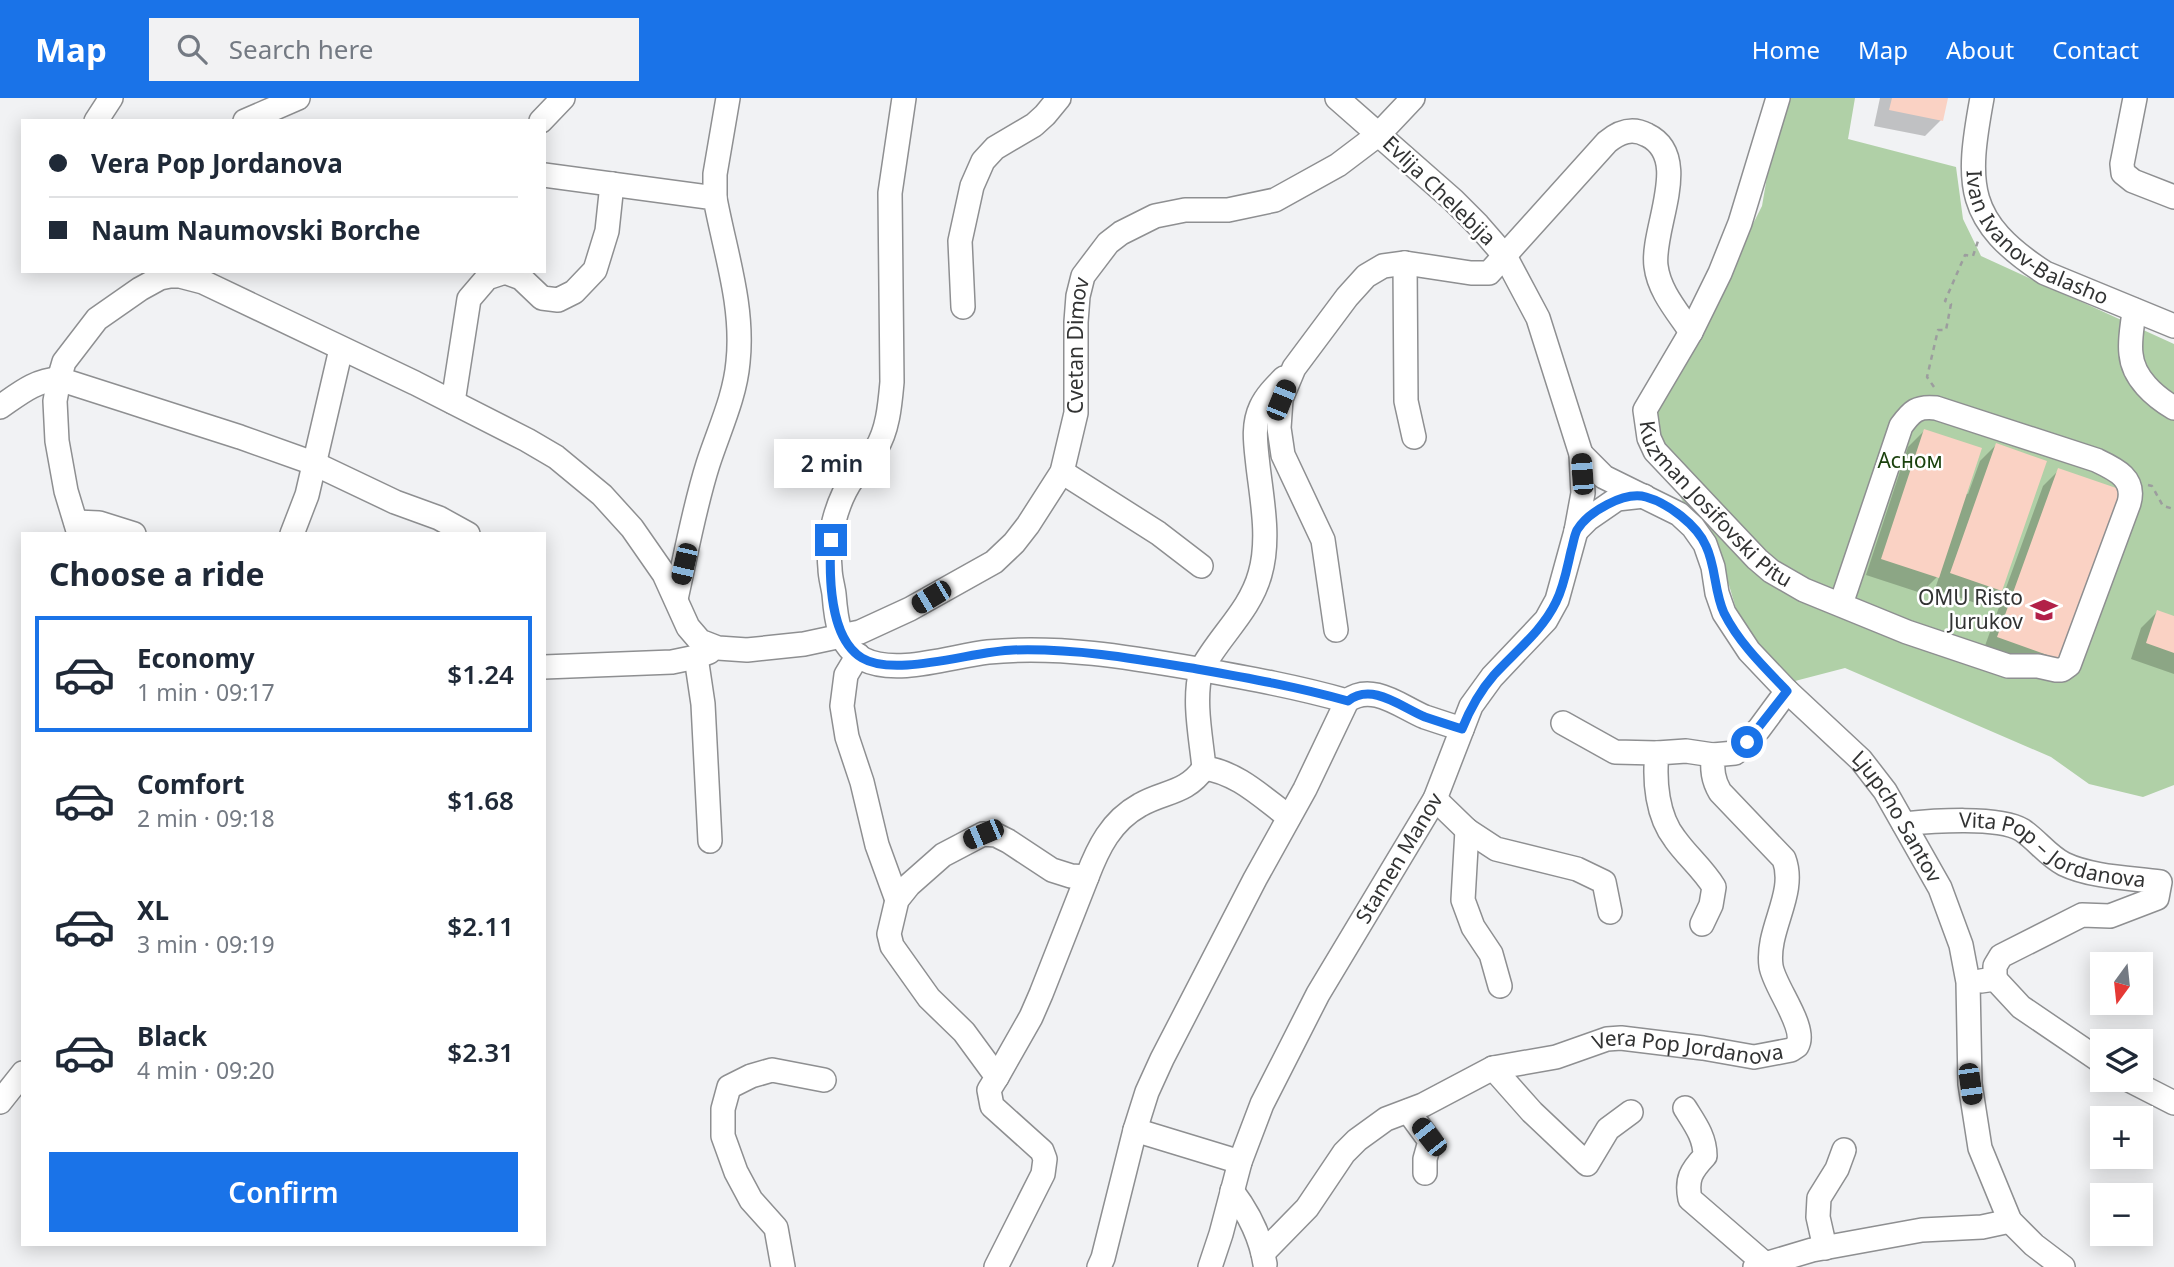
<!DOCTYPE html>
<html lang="en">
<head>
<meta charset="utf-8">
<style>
	body { margin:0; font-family:"Noto Sans",sans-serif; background:#f2f2f3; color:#1f2937; height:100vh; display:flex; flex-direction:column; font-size:26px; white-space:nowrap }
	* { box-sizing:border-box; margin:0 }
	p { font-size:23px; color:#747a83 }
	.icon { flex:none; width:38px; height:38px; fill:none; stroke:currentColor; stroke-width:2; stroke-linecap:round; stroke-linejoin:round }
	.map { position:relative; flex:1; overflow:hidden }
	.side { position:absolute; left:21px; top:434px; width:525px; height:714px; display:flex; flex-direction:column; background:#fff; border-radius:0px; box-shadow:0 4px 18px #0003 }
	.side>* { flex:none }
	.top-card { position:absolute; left:21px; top:21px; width:525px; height:154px; border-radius:0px; box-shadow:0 4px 18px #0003; display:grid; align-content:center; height:154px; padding:0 28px; background:#fff }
	.needle { width:46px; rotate:195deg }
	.buttons { position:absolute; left:2090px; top:854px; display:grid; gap:14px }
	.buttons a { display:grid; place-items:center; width:63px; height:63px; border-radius:0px; background:#fff; box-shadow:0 4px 18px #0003; font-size:35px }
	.end { position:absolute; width:32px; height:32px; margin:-16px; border:9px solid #1a73e8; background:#fff; box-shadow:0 0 0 4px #fff }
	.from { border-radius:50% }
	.bubble { position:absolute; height:49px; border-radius:0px; background:#fff; box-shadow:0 4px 18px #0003; font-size:23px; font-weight:600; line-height:49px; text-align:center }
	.car { position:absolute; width:21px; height:42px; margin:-21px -10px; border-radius:9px; box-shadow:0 0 5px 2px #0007; background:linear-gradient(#222 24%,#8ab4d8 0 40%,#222 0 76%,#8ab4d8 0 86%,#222 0) }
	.top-card b { display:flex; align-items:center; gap:24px; height:66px; font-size:26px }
	.top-card b+b { border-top:2px solid #e0e1e3 }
	.top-card i { width:18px; height:18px; background:#1f2937 }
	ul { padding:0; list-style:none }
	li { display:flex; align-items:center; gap:21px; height:116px; margin:0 14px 10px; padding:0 14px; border:4px solid transparent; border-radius:0px }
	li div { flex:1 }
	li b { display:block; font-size:26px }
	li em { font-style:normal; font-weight:600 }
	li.current { border-color:#1a73e8 }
	li>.icon { width:63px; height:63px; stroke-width:1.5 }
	h2 { padding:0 28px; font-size:32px; line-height:84px }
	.cta { display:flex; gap:14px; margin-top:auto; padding:14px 28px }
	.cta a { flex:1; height:80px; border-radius:0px; background:#1a73e8; color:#fff; font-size:28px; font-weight:600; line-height:80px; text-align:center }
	header { display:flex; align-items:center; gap:42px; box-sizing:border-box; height:98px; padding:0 35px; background:#1a73e8; color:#fff }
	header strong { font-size:33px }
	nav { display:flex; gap:38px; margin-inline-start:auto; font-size:24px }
	.search { width:490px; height:63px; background:#f2f2f3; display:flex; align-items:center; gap:18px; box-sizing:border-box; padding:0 24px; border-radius:0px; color:#747a83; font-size:26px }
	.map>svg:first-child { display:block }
	.green { fill:#b0d0a7 }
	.shadow { fill:#0003 }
	.building { fill:#fad2c4 }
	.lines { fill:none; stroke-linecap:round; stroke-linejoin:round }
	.minor-casing { stroke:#8e8f91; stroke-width:26 }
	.path { stroke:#9c9d9e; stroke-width:2.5; stroke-dasharray:5 5; stroke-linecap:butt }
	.minor { stroke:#fff; stroke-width:23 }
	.route { stroke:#1a73e8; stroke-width:9 }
	.labels { text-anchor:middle; stroke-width:5; stroke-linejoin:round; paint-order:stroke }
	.street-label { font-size:21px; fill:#323333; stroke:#fff }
	.park-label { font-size:21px; fill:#1a410d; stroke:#fff }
	.poi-label { font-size:21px; fill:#323333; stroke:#fff; text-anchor:end }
</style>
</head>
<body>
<header>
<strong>Map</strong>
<div class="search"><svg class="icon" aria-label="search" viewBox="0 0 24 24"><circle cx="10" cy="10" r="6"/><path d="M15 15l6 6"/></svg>Search here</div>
<nav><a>Home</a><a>Map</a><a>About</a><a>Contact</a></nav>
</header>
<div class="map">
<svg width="2174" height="1169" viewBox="0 0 2174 1169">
	<rect width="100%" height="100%" fill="#f1f2f4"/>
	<path class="green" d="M1785,0H1855L1848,41L1956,69L1963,121L1981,158L2174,246V687L2143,699L2089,686L2051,659L1845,570L1795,583L1741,528L1729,487L1655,353L1652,326L1762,108L1776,26Z"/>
	<path class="shadow" d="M1880,0H1946L1941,22L1925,38L1874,28Z
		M1924,333L1965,395L1968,396L1980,363L1996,347L2001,492L1984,508L1935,491L1940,476L1921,495L1866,477L1908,349Z
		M2059,372V561L1982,556L2043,388Z
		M2157,514L2174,520V576L2131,561L2141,530Z"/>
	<path class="building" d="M1892,0H1948L1943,23L1889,12Z
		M1924,331L1982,350L1939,480L1881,461Z
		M1996,345L2047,363L2002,493L1950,475Z
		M2058,370L2122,392L2061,562L1997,539Z
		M2157,512L2174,518V555L2146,545Z"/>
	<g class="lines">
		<defs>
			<g id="minor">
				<path d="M904,0L890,95L892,284C890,306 888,332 876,351C870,361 860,370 853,380C836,404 827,441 830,470C830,479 833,488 834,496C836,521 838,547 863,561C896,578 952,558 988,554C1058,547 1128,559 1198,571C1248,580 1298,589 1347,603"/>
				<path id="s1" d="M1778,0L1740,125L1720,175L1691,234L1645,312L1649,340L1655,353L1757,461L1771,473L1804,492L1907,534L2008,568H2038L2056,572H2062L2069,567L2129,405C2136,380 2115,371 2096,362L1936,310C1917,308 1912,313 1901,328L1841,506"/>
				<path id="s2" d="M1982,0C1966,87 1965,123 2045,175L2174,228"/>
				<path d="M2135,0L2122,66L2123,75L2133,83L2174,99"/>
				<path d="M96,23L111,0"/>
				<path d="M245,23L298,0"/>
				<path d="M541,23L563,0"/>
				<path d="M544,77L715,100C725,154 744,208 738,264C735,299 719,332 708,366C694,410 686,456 676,501"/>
				<path d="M715,100V76L728,0"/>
				<path d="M1405,165L1406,303L1414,339"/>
				<path d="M963,209L960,143L972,88L983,63L995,50L1034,27L1045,17L1059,0"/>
				<path d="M2134,212C2133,226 2129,242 2131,256C2133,280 2155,299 2174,310"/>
				<path d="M1284,280C1275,289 1266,298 1261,309C1252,328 1256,348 1258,368C1262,402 1270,442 1260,476C1250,513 1219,538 1201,572C1193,603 1201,639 1204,670C1237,674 1263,700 1289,719"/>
				<path d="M453,304L469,201L487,180L505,174L521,180L542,200L558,202L574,194L595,172L607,133L612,86"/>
				<path d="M0,309C19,296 35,282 59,281L240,339L313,365L395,404L439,420L468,436"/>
				<path id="s3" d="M1581,356L1604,379L1679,416L1693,429L1705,446L1713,469L1717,495L1724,515L1749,553L1787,593L1861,662L1885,693L1940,790L1961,847L1968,884L1970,986L1980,1050L2010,1123L2034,1147L2063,1169"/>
				<path d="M1062,374L1158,435L1201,468"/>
				<path d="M76,424L99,425L134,436"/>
				<path d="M1576,433L1588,421L1617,401L1644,398"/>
				<path id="s4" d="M79,436L66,393L57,343L55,303L59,281L64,264L97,221L140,191L160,180L170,178H180L203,184L415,285L527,342L556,359L602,397L632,430L664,476L688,529L700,543L718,550L747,552L804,546L860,534L910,511L994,464L1014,445L1028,427L1062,374L1076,315V224L1078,198L1083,178L1108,145L1121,135L1155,118L1185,112H1228L1275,102L1338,67L1379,36L1413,0"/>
				<path d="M292,436L307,397L341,251"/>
				<path d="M1336,532L1323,442L1283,357L1279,330L1281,301L1294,270L1347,199L1366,178L1383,168L1405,165L1471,175H1489L1607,44C1619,34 1632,29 1647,37C1693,59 1651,131 1656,168C1659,193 1677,213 1691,234"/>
				<path d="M858,557L846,577L842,608L847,639L862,684L877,747L897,802"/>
				<path d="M696,559L703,606L710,743"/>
				<path d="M544,569L672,564L696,559L709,554"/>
				<path d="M1563,625L1615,654L1657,655"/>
				<path d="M1435,701L1467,732L1496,751L1577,771L1604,784L1610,814"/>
				<path id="s5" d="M1904,726C1932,723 1999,718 2022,732C2037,742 2048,758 2064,766C2091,779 2130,780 2160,784L2157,800L2110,818L2082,817L2001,858L1995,868V881"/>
				<path d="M1467,732L1463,802L1473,829L1491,856L1500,888"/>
				<path d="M1702,826L1711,807L1714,789C1703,771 1687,758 1675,741C1657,718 1654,683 1657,655L1686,653L1713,657"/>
				<path d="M1981,883L1995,881L2021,909L2102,964"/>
				<path d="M1493,970L1532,1014L1587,1066L1608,1031L1631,1014"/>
				<path d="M997,979L1031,919L1041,896L1087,779"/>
				<path d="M2129,982L2174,1005"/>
				<path d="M0,1004L23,975"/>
				<path d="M1685,1010C1695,1026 1705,1039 1705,1058C1691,1073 1686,1081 1690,1101L1764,1165"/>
				<path d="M1408,1013L1430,1043L1425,1061V1075"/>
				<path d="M1135,1032L1240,1064"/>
				<path d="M1232,1093C1248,1114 1261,1140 1265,1166"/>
				<path d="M1825,1150L1818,1119L1819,1100L1837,1071L1844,1052"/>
				<path id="s6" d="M1263,1155L1307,1110L1344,1055L1357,1042L1386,1021L1423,1007L1493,970L1556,959L1607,941L1621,940L1703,950L1754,959L1791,952L1797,948C1808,930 1774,889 1771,868C1766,831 1797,796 1784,761L1720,694C1713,682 1712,672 1713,657L1735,655L1759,631L1787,593"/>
				<path d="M783,1169L776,1130L751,1102L736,1074L723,1038V1011L729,989L751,978L772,972L824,982"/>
				<path d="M996,1169L1043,1076L1045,1061L1042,1053L992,1008L989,992L997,979L964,934L929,900L892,848L889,836L897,802L909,787L943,757L983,736L996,737L1008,743L1052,772L1071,778L1087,779C1098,750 1111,723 1140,707C1164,693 1186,696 1204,670"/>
				<path d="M1099,1169L1103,1160L1135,1032L1147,994L1162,961L1255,781L1305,691L1347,603C1372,584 1401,609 1425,619C1437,623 1449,627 1462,631"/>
				<path id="s7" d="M1210,1169L1221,1136L1240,1064L1262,1006L1318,896L1435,701L1471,608L1492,579L1546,522L1557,502L1576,433L1583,395L1581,356L1538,220L1505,158L1478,127L1453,102L1337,0"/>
				<path d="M1755,1169L1812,1152L1922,1132L1982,1129L2010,1123"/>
			</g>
		</defs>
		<use href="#minor" class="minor-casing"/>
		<path class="path" d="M1934,289L1927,279L1938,232H1946L1951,206L1945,203L1965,157L1973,158L1978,143
			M2148,387L2152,388L2163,408L2174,411"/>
		<use href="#minor" class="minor"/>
	</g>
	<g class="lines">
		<path class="route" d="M831,442C829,476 829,540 862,560C895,580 973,553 1013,552C1075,550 1137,561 1197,571C1248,580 1298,589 1348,603C1372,584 1401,609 1425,619C1437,623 1449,627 1462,631C1470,611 1480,593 1494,577C1516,553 1542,533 1556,504C1564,488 1567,470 1571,453C1573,447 1574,438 1577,432C1588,414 1624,393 1646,399C1668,405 1697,427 1706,448C1716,469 1714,493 1724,515C1739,545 1764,569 1787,593L1747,644"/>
	</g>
	<defs>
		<symbol id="school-bare" viewBox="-9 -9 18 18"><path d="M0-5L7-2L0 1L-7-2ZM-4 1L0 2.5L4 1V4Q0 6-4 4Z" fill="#b22048" stroke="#fff" stroke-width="2.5" paint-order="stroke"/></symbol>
	</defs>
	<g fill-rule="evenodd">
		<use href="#school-bare" x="2025" y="493" width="38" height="38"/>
	</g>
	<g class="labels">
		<g class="street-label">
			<text transform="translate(1439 93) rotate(44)" y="7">Evlija Chelebija</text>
			<text dy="7" stroke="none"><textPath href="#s2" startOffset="172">Ivan Ivanov-Balasho</textPath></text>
			<text dy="7" stroke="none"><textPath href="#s4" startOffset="1536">Cvetan Dimov</textPath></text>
			<text dy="7" stroke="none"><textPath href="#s1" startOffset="462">Kuzman Josifovski Pitu</textPath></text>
			<text dy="7" stroke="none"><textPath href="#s3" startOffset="497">Ljupcho Santov</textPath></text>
			<text dy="7" stroke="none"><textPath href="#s5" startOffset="156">Vita Pop – Jordanova</textPath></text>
			<text dy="7" stroke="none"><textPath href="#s7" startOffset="453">Stamen Manov</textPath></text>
			<text dy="7" stroke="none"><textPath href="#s6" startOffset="502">Vera Pop Jordanova</textPath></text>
		</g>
		<g class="park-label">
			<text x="1910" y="370">Асном</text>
		</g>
		<g class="poi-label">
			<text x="2023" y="507">OMU Risto<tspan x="2023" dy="24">Jurukov</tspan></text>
		</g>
	</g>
</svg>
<div class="buttons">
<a><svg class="needle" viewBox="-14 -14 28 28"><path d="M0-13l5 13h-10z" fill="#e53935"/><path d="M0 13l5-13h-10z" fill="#747a83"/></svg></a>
<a><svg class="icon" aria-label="layers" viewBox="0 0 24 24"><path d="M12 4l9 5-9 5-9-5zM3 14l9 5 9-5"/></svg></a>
<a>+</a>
<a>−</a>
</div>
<i class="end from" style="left:1747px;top:644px"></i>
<i class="end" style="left:831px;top:442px"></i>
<div class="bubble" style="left:774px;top:341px;width:116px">2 min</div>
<i class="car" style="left:1281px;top:302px;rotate:22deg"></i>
<i class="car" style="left:1582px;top:376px;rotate:356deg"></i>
<i class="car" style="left:684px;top:466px;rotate:193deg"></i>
<i class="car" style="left:931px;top:499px;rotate:239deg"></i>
<i class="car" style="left:983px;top:736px;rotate:247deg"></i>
<i class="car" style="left:1970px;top:986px;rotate:172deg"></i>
<i class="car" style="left:1429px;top:1039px;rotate:322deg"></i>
<div class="top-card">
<b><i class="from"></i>Vera Pop Jordanova</b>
<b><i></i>Naum Naumovski Borche</b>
</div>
<section class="side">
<h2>Choose a ride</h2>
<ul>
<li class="current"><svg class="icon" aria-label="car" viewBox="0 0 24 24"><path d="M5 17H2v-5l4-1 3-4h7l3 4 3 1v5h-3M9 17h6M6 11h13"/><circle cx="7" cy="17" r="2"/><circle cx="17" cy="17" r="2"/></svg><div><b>Economy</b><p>1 min · 09:17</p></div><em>$1.24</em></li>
<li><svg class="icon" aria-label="car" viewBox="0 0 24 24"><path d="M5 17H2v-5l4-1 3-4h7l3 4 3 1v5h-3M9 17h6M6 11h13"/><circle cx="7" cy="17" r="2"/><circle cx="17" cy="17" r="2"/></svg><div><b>Comfort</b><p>2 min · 09:18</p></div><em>$1.68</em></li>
<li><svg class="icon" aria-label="car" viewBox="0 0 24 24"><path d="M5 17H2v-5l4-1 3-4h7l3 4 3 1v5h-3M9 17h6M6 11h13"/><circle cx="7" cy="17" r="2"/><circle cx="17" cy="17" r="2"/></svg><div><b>XL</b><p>3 min · 09:19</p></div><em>$2.11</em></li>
<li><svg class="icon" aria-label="car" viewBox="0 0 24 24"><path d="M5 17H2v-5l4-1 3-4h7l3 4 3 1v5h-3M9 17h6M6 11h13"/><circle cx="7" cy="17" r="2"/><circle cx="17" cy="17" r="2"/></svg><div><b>Black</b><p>4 min · 09:20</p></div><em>$2.31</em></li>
</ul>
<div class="cta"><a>Confirm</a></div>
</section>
</div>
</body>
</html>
